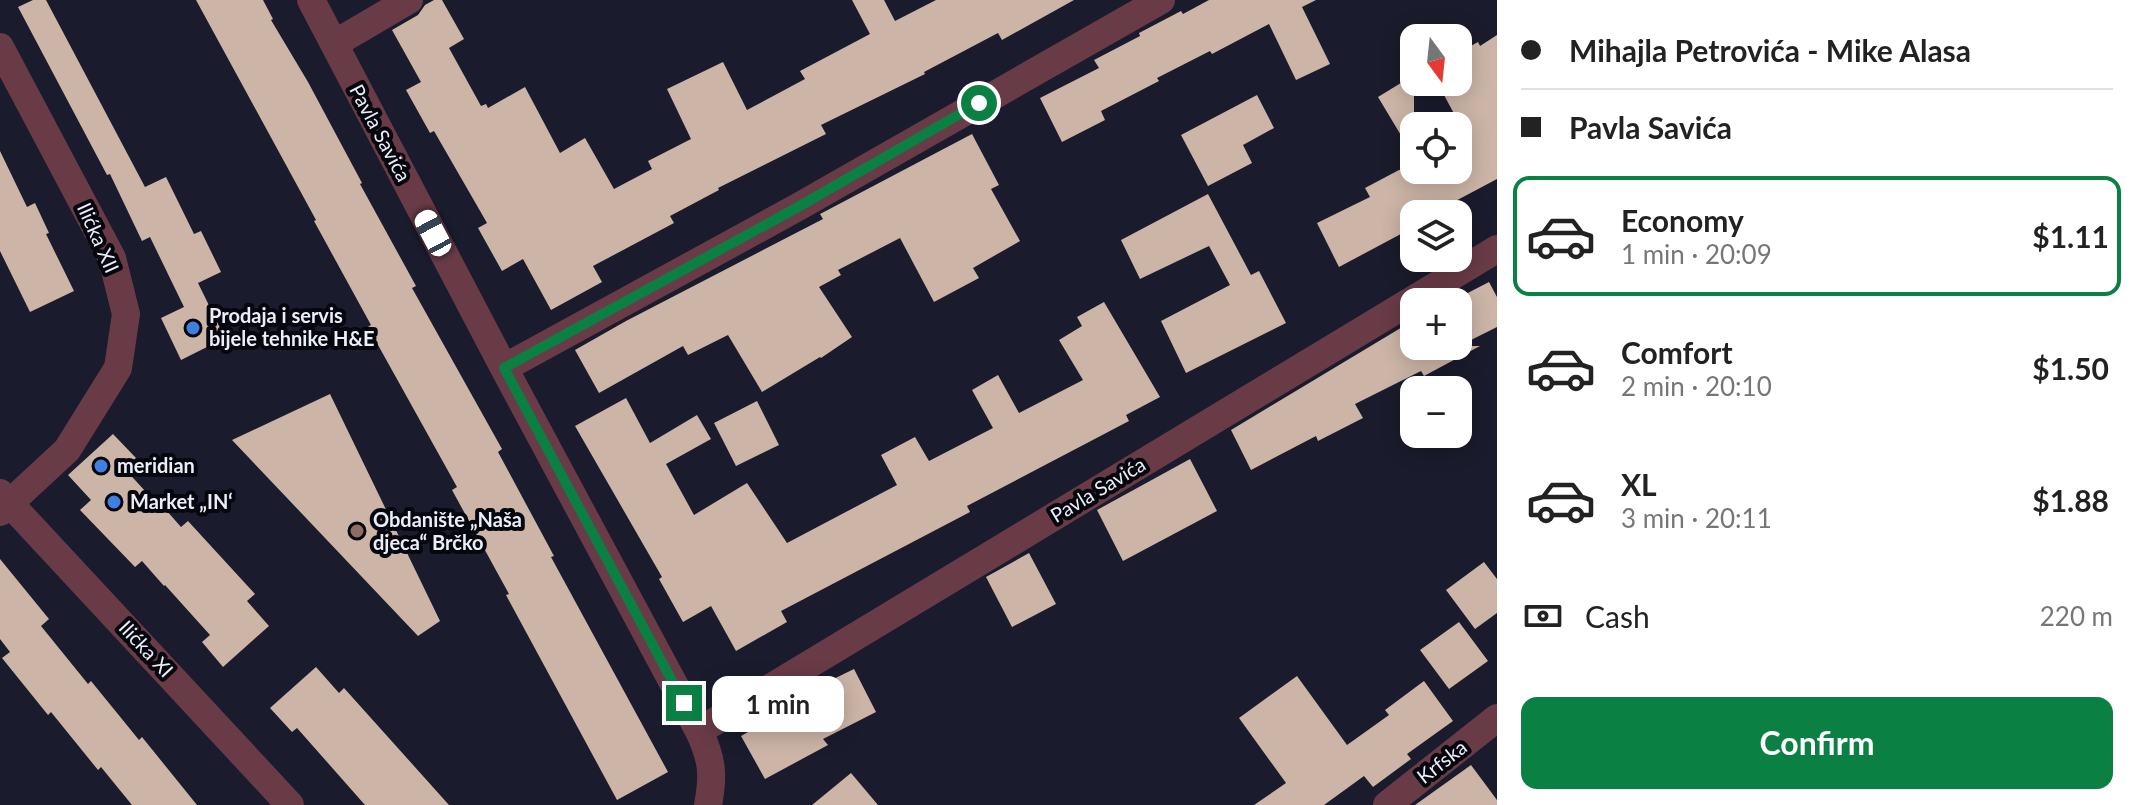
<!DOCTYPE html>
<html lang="en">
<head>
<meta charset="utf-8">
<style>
	body { margin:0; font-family:Lato,sans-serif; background:#f6f6f6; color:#222; height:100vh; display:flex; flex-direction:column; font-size:30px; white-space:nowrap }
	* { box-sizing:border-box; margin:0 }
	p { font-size:26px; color:#767676 }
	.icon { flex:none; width:44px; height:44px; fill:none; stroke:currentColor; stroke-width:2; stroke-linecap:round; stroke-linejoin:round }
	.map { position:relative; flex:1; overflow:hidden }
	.sheet { display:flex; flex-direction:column; background:#fff; width:640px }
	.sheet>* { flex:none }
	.top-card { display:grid; align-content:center; height:176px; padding:0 24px; background:#fff }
	.needle { width:52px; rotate:165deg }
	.controls { position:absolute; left:1400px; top:24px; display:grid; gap:16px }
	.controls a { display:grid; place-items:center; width:72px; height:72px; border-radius:16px; background:#fff; box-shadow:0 4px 20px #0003; font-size:40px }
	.end { position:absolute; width:36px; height:36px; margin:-18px; border:10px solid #0b8043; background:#fff; box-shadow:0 0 0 4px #fff }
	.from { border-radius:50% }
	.bubble { position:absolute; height:56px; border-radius:16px; background:#fff; box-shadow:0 4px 20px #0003; font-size:26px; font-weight:700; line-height:56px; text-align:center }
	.car { position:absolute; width:24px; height:48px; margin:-24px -12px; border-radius:10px; box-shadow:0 0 6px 2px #0007; background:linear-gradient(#fff 24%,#345 0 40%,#fff 0 76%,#345 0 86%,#fff 0) }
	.top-card b { display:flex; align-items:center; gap:28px; height:76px; font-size:30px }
	.top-card b+b { border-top:2px solid #e0e0e0 }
	.top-card i { width:20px; height:20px; background:#222 }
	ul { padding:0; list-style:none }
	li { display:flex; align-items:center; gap:24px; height:120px; margin:0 16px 12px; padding:0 8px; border:4px solid transparent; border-radius:16px }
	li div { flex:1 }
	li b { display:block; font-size:30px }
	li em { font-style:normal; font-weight:700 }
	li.current { border-color:#0b8043 }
	li>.icon { width:72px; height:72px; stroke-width:1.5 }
	.pay { display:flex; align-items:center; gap:20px; height:88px; padding:0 24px; font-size:30px }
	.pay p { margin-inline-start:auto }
	.cta { display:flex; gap:16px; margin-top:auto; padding:16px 24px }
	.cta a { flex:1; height:92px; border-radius:16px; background:#0b8043; color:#fff; font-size:32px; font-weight:700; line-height:92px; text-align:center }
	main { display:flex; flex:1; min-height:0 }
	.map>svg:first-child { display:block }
	.building { fill:#ccb5a7 }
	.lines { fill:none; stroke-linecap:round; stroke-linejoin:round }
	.minor { stroke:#693b47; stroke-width:28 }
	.route { stroke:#0b8043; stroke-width:10 }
	.shop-dot { fill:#3f7fe0; stroke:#06070e; stroke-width:3 }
	.education-dot { fill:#8d6e63; stroke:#06070e; stroke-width:3 }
	.labels { text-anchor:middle; stroke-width:8; stroke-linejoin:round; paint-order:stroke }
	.street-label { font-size:20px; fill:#ebedf9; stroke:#06070e }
	.poi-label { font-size:20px; font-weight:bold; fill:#ebedf9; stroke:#06070e; text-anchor:start }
</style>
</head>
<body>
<main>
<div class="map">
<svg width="1497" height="805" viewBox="0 0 1497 805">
	<rect width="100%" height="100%" fill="#1a1b2c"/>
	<path class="building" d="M33,0H46L145,187L166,177L194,234L201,231L221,272L198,283L225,338L181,360L161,318L184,307L150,237L142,241L110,174L107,175L18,7Z
		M196,0H263L273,19L271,20L308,82L362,183L360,184L416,286L412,288L502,449L498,452L554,556L551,557L668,772L617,800L506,595L509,594L452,490L457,487L368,327L371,325L314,221L316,220Z
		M434,0H442L464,39L449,48L481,106L486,104L488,108L525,87L560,153L585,138L614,189L652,169L648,161L691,139L667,89L723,62L747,110L805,79L800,71L870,34L852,0H884L895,21L936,0H1074L1002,40L998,33L924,72L925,74L821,125L826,134L718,188L719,190L670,216L674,223L593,266L602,282L551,310L523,259L502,271L478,228L487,223L434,131L430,133L406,90L421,82L392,30L418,15L425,5Z
		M1209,0H1316L1302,7L1330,64L1296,80L1269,24L1212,54L1210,51L1157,78L1159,81L1101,111L1105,120L1062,142L1040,98L1099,68L1094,60L1140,36L1139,33L1181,11L1183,14Z
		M1497,35V179L1431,214H1414V227L1339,267L1317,223L1370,197L1365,188L1399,170H1458V121L1437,82H1458V53L1478,42L1480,46Z
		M1414,75V157L1378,97Z
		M1257,95L1274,128L1243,145L1252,163L1208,186L1181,135Z
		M972,134L999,185L991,189L1020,241L973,268L979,278L934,302L900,238L838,270L841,275L819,287L852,337L821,358L820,357L762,392L728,335L688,355L683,346L599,393L575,350L626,321L823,219L820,214L822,213Z
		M0,151L27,207L35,203L49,233L46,234L74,291L30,312L0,251Z
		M1208,194L1251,275L1259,271L1286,323L1186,373L1161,321L1230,285L1209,246L1140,279L1121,240Z
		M1489,282L1497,297V327L1459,346H1480L1424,376L1421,371L1355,404L1363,418L1318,441L1316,436L1251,470L1231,430L1414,320V346H1458V298Z
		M1104,302L1160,397L1126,415L1129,421L967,506L970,512L781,611L787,622L736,651L711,606L683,622L659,579L662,577L575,426L626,398L650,443L697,415L711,439L666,464L694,515L747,483L787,543L897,485L881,455L915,437L929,461L993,428L972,390L998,375L1019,413L1083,380L1059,340L1082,326L1077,317Z
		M330,394L440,621L418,636L232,440Z
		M757,401L779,445L736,466L714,423Z
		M113,434L136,458L124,468L157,504L159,502L181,527L188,521L255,594L247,601L269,626L223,667L202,642L210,635L165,585L164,586L142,561L135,567L80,510L91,500L68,475Z
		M1190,459L1217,511L1123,561L1097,510Z
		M1029,553L1056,604L1012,627L986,577Z
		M0,559L49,619L41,626L88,684L91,681L139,740L142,737L197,805H132L101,767L98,770L51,712L48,715L2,658L10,652L0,639Z
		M1484,562L1497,579V613L1475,629L1446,590Z
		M1459,622L1488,661L1449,689L1420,650Z
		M316,667L339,693L344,688L449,805H365L297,728L292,732L270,708Z
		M854,669L876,712L823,739L828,745L765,779L741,736L814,695L811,690Z
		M1297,676L1347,745L1389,715L1385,710L1424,681L1453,721L1407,754L1411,759L1373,787L1364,776L1324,805H1254L1286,783L1239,718Z
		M1471,765L1497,800V805H1415Z
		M851,773L878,805H812Z"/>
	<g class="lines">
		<path class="minor" d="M311,0L504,368L699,731C712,759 714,774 708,805
			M334,44L409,0
			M0,47L112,258L126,314L118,368L67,450L0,512
			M504,368L798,207L1161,0
			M0,493L290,805
			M699,731L1497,249
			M1387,805L1497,718"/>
	</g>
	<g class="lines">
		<path class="route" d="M684,703L504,368L798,207L979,103"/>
	</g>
	<g class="shop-dot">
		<circle cx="193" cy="328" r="8"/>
		<circle cx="101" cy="466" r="8"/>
		<circle cx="114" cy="502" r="8"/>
	</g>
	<circle class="education-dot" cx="357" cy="531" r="8"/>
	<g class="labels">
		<g class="street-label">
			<text transform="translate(380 133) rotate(62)" y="7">Pavla Savića</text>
			<text transform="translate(98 238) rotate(66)" y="7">Ilićka XII</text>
			<text transform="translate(1098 490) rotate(-31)" y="7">Pavla Savića</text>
			<text transform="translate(146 649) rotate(47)" y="7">Ilićka XI</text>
			<text transform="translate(1442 762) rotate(-38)" y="7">Krfska</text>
		</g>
		<g class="poi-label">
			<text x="209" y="323">Prodaja i servis<tspan x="209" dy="23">bijele tehnike H&amp;E</tspan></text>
			<text x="117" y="473">meridian</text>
			<text x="130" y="509">Market „IN‘</text>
			<text x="373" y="527">Obdanište „Naša<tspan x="373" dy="23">djeca“ Brčko</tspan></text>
		</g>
	</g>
</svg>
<div class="controls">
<a><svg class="needle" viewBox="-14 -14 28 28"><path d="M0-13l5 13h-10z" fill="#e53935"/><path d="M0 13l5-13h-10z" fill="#767676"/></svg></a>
<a><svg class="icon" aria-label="locate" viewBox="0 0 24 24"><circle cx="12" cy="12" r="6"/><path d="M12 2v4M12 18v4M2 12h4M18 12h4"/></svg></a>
<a><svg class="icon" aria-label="layers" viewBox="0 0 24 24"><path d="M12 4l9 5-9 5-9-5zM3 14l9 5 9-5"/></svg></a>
<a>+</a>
<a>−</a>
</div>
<i class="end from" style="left:979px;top:103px"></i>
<i class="end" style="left:684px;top:703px"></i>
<div class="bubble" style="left:712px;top:676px;width:132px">1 min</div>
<i class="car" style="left:433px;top:233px;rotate:332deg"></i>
</div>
<section class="sheet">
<div class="top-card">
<b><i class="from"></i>Mihajla Petrovića - Mike Alasa</b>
<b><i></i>Pavla Savića</b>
</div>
<ul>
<li class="current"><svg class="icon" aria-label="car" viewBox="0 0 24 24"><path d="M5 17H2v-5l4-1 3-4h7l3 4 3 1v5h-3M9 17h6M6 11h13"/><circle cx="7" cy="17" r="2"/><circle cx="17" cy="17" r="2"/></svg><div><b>Economy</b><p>1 min · 20:09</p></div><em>$1.11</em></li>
<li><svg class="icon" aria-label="car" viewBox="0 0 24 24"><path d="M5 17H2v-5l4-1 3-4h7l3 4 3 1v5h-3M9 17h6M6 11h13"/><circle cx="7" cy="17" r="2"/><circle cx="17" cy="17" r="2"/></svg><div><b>Comfort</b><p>2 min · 20:10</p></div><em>$1.50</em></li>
<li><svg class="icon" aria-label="car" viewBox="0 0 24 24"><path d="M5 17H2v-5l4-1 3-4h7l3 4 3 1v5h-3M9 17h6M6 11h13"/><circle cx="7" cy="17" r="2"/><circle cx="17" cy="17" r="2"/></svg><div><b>XL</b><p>3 min · 20:11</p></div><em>$1.88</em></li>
</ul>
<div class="pay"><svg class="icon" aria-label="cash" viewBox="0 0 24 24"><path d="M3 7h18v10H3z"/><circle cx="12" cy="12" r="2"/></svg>Cash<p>220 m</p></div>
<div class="cta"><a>Confirm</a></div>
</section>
</main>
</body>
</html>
